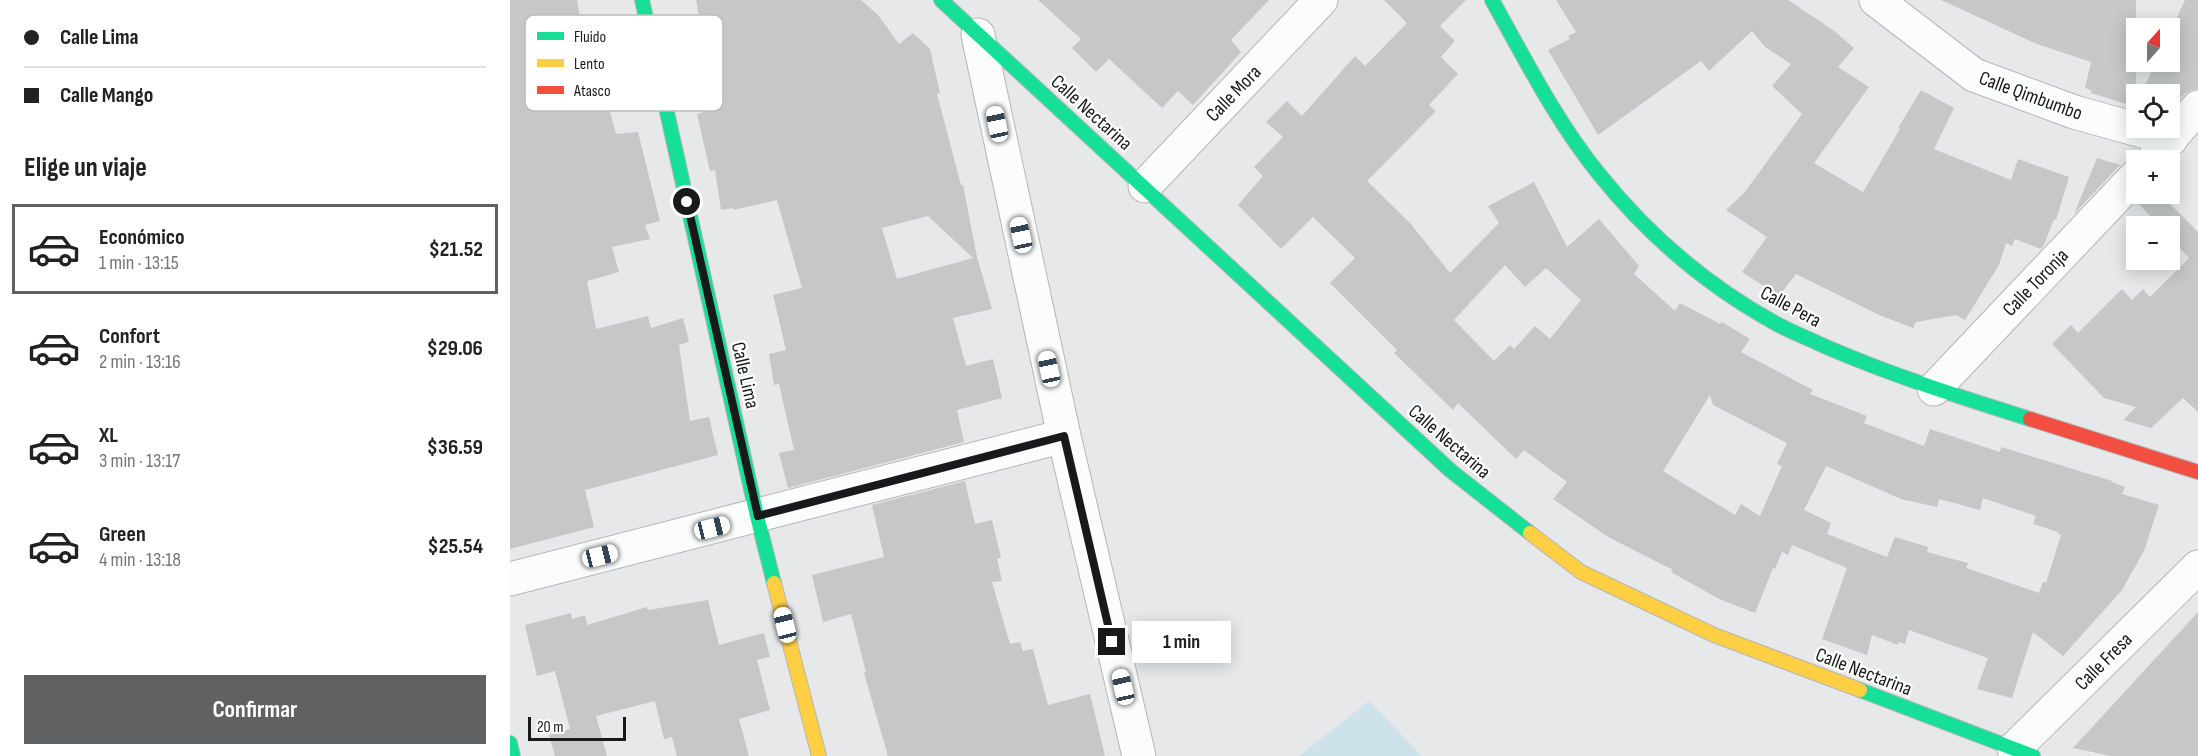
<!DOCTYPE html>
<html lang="es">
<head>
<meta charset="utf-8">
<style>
	body { margin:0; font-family:"Sofia Sans Condensed",sans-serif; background:#f2f2f2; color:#222; height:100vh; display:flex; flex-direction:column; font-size:22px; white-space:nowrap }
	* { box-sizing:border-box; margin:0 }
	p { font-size:20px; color:#767676 }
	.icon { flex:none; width:33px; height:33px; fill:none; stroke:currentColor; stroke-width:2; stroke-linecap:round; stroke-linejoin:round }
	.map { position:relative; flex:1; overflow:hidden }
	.panel { display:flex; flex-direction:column; background:#fff; width:510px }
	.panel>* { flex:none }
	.top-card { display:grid; align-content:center; height:132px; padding:0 24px; background:#fff }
	.needle { width:39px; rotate:21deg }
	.buttons { position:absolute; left:1616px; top:18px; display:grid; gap:12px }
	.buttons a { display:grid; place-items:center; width:54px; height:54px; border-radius:0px; background:#fff; box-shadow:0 3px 15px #0003; font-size:30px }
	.scale { position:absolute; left:18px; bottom:15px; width:98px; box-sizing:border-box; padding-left:6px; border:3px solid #18191a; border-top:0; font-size:16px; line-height:21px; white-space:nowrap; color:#18191a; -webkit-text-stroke:4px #fff; paint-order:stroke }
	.end { position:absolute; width:27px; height:27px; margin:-14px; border:8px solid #18191a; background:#fff; box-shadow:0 0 0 3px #fff }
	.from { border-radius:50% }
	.bubble { position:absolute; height:42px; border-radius:0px; background:#fff; box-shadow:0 3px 15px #0003; font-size:20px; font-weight:700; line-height:42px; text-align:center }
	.car { position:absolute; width:18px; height:36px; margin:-18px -9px; border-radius:8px; box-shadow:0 0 4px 2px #0007; background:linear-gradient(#fff 24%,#345 0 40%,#fff 0 76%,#345 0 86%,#fff 0) }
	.top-card b { display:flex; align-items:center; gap:21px; height:57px; font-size:22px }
	.top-card b+b { border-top:2px solid #e0e0e0 }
	.top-card i { width:15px; height:15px; background:#222 }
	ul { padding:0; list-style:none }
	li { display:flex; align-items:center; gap:18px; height:90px; margin:0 12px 9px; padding:0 12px; border:3px solid transparent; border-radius:0px }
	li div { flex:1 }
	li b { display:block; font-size:22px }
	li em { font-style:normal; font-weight:700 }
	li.selected { border-color:#606162 }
	li>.icon { width:54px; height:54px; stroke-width:1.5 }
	h2 { padding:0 24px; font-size:27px; line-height:72px }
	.primary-button { display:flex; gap:12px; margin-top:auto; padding:12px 24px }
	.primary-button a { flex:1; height:69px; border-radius:0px; background:#606162; color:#fff; font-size:24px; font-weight:700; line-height:69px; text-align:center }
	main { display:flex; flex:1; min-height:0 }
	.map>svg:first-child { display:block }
	.green { fill:#cde2eb }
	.building { fill:#c6c8c8; fill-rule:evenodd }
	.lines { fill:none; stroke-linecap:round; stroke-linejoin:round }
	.street-casing { stroke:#b5b6b7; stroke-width:35 }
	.fast-casing { stroke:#b5b6b7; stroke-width:16 }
	.slow-casing { stroke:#b5b6b7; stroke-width:16 }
	.jam-casing { stroke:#b5b6b7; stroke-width:16 }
	.street { stroke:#fbfcfc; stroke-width:33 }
	.fast { stroke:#16e098; stroke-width:14 }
	.slow { stroke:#ffcf43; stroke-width:14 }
	.jam { stroke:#f24e42; stroke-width:14 }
	.route { stroke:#18191a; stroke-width:8 }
	.labels { text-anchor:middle; stroke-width:4.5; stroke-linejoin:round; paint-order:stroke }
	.street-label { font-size:20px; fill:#18191a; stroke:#fff }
	.key { fill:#fff; stroke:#bababa; stroke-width:1.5 }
	.key-label { font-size:16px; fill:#18191a }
</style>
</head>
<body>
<main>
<section class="panel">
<div class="top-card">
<b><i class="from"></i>Calle Lima</b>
<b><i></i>Calle Mango</b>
</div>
<h2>Elige un viaje</h2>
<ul>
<li class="selected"><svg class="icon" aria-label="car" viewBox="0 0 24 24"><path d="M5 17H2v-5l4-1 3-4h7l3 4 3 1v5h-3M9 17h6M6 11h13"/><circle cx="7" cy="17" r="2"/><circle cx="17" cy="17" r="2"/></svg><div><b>Económico</b><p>1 min · 13:15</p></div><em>$21.52</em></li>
<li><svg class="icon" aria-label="car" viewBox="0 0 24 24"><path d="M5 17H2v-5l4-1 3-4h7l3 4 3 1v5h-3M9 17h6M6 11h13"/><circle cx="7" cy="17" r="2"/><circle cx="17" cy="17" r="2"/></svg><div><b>Confort</b><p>2 min · 13:16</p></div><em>$29.06</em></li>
<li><svg class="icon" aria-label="car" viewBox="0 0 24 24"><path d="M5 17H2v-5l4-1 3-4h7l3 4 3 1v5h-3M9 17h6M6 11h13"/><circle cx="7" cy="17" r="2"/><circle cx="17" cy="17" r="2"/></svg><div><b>XL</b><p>3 min · 13:17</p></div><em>$36.59</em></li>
<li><svg class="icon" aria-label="car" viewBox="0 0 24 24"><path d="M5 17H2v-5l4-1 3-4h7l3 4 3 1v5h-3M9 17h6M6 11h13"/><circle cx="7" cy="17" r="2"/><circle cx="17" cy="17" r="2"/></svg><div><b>Green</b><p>4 min · 13:18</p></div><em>$25.54</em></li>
</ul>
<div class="primary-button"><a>Confirmar</a></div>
</section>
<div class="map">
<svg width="1688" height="756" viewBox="0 0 1688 756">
	<rect width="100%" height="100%" fill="#e6e8e9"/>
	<path class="green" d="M859,701L912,756H789Z"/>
	<path class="building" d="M0,0H67L75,46L103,39L113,77L92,82L106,134L128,132L150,221L135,225L140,239L102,247L109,272L77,281L86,329L138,316L141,328L173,318L179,342L169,345L180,421L199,417L208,455L75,490L84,527L0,549Z
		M186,0H351L368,15L389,44L403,33L420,49L430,93L427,94L451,185H453L467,257L482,309L443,318L456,366L483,359L492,398L447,410L454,442L278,488L269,453L284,450L269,384L264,385L259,354L276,350L263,295L292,288L267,200L223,210V208L211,210L205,170L200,171L187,114L193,112L181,59L196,55ZM418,216L463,258L387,279L372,228Z
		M528,0H759L721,40L731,52L683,105L668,91L652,108L599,59L586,72L562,48L571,39Z
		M874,0H956L930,26L945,41L931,57L948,74L919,105L926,111L857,181L900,223L940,273L989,223L978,206L1024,182L1057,247L1089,219L1129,266L1124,274L1165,311L1170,303L1210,324L1212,322L1240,339L1231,352L1303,390L1300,394L1357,416L1354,423L1414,446L1420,429L1490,452L1491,447L1602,481V482L1615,487L1612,494L1649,505L1634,551L1612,590L1553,656L1523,632L1502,698L1467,689L1478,658L1399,630L1395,644L1389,642L1388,645L1362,635L1357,655L1312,639L1337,568L1282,545L1278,555L1272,552L1265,569L1263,568L1245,613L1209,599L1161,572L1163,570L1098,537L1043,499L1057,482L1014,450L1006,459L948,403L943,410L884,353L887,350L820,283L845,258L803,217L771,249L728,205L753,176L744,167L773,137L756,122L777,101L792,116L845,56L855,66L897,23ZM995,265L1015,287L1036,268L1071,300L1040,339L1025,326L1004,349L1000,345L984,361L944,320ZM1200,395L1203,405L1277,443L1267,464L1272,466L1250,516L1231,504L1225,515L1153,471ZM1316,466L1391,499L1427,507L1429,499L1470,510L1473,498L1526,516L1523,524L1548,532V534L1551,535L1536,583L1533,582L1529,593L1456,568L1458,563L1417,552L1418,547L1385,537L1377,557L1317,534L1321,523L1294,510Z
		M1046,0H1278L1323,30L1344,48L1328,67L1359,87L1304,163L1353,192L1390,129L1388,128L1411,90L1444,108L1424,149L1501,180L1508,159L1559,177L1546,220L1544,219L1534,245L1531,249L1505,239L1502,246L1496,243L1489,265L1455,320L1446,315L1406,322L1403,328L1369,315L1286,274L1269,296L1232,272L1257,237L1216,210L1234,193L1292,114L1262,86L1281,64L1255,47L1242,31L1199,71L1191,61L1088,135L1038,50L1060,39L1058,36L1066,32Z
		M1431,0H1626V107L1581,93V90L1575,88L1581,62L1527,44Z
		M1675,0H1688V89L1681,90L1674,94L1659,112V94H1631L1646,62H1659V34Z
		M1587,158L1610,165L1564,214Z
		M1635,194H1650L1688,232V412L1673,398L1641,428L1613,420L1626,407L1594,398L1542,344L1561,325L1568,333L1612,289L1622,300L1633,289L1640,297L1679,258L1659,237V226H1650L1627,202Z
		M455,481L465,524L482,520L491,558L487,559L492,581L482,582L500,644L510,642L513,651L523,649L538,705L580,694L595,756H378L354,673L356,672L341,614L313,622L302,575L374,557L362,505Z
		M198,600L209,645L254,633L260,657L247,660L260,710L229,719L239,756H167L162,737L154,739L145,701L86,716L97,756H45L39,735L60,729L45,671L27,676L15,625L61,613L62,619L75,615L77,625L137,607L138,610Z
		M1688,612V756H1601L1563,748Z"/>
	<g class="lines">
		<defs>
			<path id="street" d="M1366,0L1464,75L1564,112L1661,139
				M468,35L554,436L629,756
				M1646,155L1688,107
				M635,186L811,0
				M1424,389L1626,176
				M0,579L554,436
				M1504,749L1688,567"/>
			<path id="fast" d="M132,0L247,516L264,583
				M431,0L941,471L1020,533
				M982,0C1015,59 1046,121 1089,174C1137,234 1198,286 1265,323C1281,332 1298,338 1314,346C1381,375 1450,397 1520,419
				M1350,690L1523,756
				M0,743L3,756"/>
			<path id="slow" d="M1020,533L1071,572L1204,635L1350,690
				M264,583L309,756"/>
			<path id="jam" d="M1520,419L1688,472"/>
		</defs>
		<use href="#street" class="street-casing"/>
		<use href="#fast" class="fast-casing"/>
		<use href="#slow" class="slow-casing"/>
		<use href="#jam" class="jam-casing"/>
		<use href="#street" class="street"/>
		<use href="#fast" class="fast"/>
		<use href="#slow" class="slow"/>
		<use href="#jam" class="jam"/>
	</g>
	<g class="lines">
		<path class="route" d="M177,202L248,516L554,436L602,642"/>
	</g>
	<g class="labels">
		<g class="street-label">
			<text transform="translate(723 93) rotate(-46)" y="7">Calle Mora</text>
			<text transform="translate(1521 95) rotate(20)" y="7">Calle Qimbumbo</text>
			<text transform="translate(582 112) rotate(42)" y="7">Calle Nectarina</text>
			<text transform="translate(1525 282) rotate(-46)" y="7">Calle Toronja</text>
			<text transform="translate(1281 306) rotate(28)" y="7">Calle Pera</text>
			<text transform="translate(236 375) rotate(77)" y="7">Calle Lima</text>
			<text transform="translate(940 441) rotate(41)" y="7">Calle Nectarina</text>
			<text transform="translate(1593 661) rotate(-45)" y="7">Calle Fresa</text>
			<text transform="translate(1354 671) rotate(21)" y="7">Calle Nectarina</text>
		</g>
	</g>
	<rect x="15" y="15" width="198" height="96" rx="9" class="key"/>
	<rect x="27" y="32" width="27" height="8" fill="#16e098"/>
	<rect x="27" y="59" width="27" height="8" fill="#ffcf43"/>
	<rect x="27" y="86" width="27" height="8" fill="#f24e42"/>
	<g class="key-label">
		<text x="64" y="42">Fluido</text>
		<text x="64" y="69">Lento</text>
		<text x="64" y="96">Atasco</text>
	</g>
</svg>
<div class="buttons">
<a><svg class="needle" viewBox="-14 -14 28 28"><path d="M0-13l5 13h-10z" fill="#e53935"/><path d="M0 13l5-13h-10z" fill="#767676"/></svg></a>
<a><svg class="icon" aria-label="locate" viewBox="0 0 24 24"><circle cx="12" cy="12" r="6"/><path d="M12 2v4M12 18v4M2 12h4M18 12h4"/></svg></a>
<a>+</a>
<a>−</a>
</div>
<div class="scale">20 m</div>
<i class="end from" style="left:177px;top:202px"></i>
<i class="end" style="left:602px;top:642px"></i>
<div class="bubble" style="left:622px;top:621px;width:99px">1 min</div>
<i class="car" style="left:487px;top:124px;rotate:348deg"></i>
<i class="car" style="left:511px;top:235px;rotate:348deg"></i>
<i class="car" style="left:539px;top:369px;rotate:348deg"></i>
<i class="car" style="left:202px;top:528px;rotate:76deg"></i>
<i class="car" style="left:90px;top:556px;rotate:76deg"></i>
<i class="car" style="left:275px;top:625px;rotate:346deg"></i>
<i class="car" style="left:613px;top:687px;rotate:347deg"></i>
</div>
</main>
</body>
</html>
